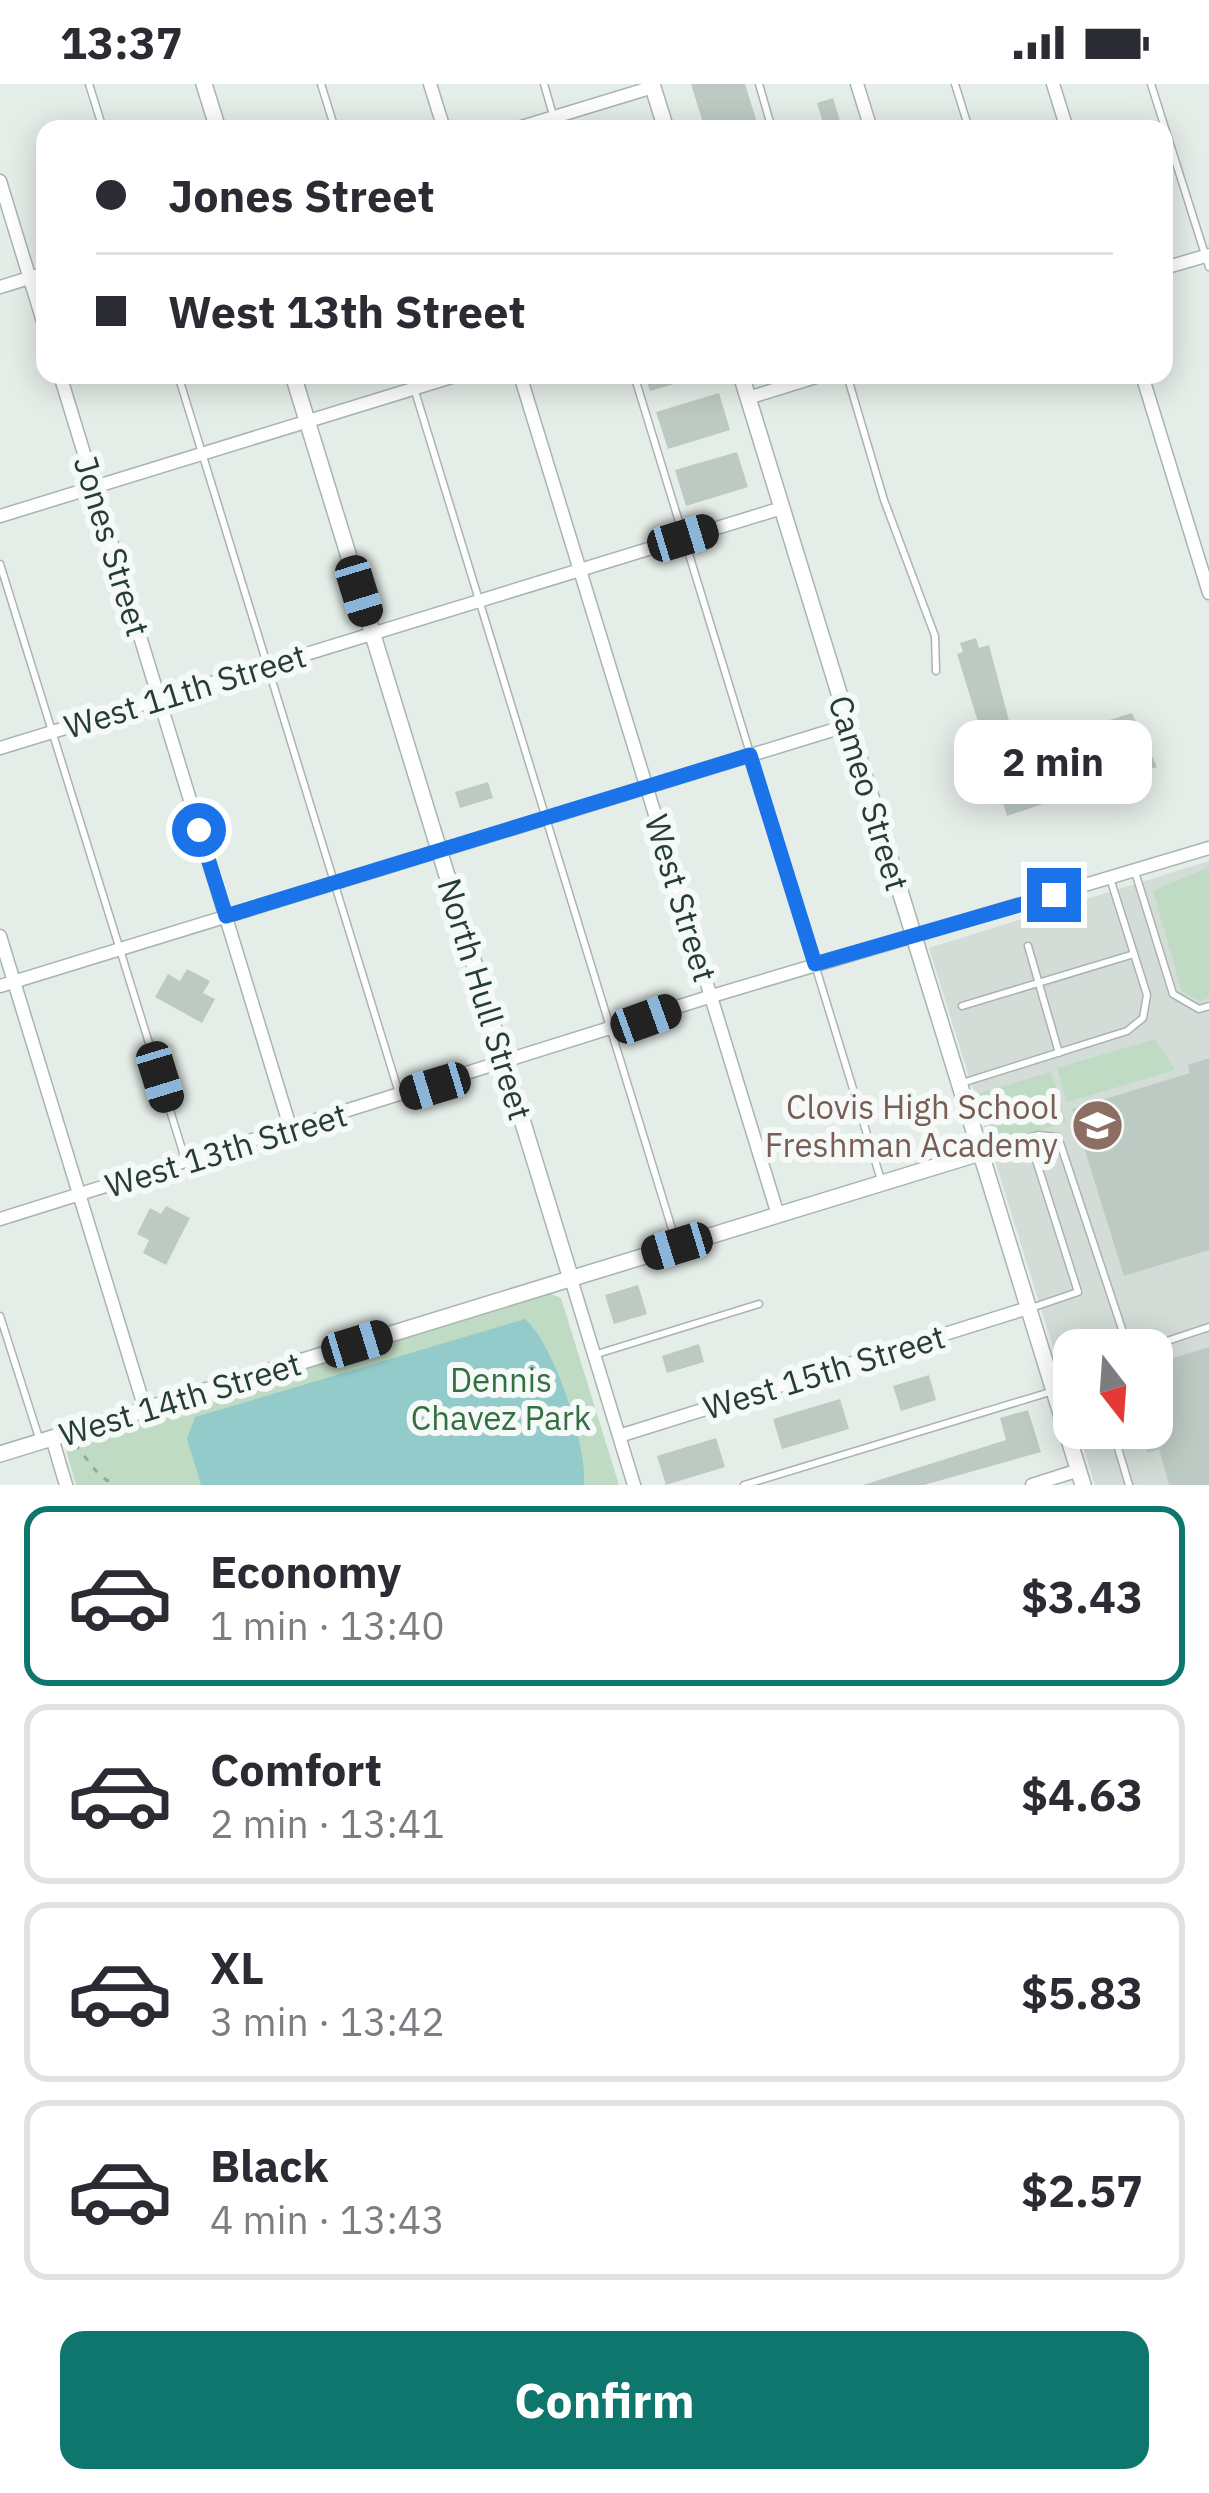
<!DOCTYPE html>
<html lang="en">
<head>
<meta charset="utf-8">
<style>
	body { margin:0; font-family:"IBM Plex Sans",sans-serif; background:#f2f2f3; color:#2b2b33; height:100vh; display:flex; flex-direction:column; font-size:45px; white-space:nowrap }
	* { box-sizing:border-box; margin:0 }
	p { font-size:39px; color:#7c7c81 }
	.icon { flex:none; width:66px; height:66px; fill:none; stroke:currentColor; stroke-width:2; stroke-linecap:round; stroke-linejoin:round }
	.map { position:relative; height:1401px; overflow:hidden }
	.details { display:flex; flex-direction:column; background:#fff; flex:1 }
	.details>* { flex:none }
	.guide { position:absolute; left:36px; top:36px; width:1137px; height:264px; border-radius:24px; box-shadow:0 6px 30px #0003; display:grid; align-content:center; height:264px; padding:0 60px; background:#fff }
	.needle { width:78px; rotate:163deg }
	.buttons { position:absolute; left:1053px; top:1245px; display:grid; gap:24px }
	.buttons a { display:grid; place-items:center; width:120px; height:120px; border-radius:24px; background:#fff; box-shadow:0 6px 30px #0003; font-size:60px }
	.end { position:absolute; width:54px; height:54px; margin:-27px; border:15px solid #1a73e8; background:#fff; box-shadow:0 0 0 6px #fff }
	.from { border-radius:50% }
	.bubble { position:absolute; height:84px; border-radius:24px; background:#fff; box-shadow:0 6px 30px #0003; font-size:39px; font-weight:800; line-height:84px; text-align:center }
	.car { position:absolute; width:36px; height:72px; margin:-36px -18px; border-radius:15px; box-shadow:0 0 9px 3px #0007; background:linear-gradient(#222 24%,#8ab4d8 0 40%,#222 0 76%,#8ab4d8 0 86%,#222 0) }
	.guide b { display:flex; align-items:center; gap:42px; height:114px; font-size:45px }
	.guide b+b { border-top:3px solid #e1e1e2 }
	.guide i { width:30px; height:30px; background:#2b2b33 }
	ul { padding:21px 0 0; list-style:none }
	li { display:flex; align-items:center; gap:36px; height:180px; margin:0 24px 18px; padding:0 36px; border:6px solid #e1e1e2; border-radius:24px }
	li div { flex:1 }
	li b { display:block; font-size:45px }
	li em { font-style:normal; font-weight:800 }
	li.on { border-color:#0f766e }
	li>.icon { width:108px; height:108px; stroke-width:1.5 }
	.primary-button { display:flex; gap:24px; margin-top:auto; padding:24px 60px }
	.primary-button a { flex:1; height:138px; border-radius:24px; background:#0f766e; color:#fff; font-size:48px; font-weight:800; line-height:138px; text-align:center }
	.status { display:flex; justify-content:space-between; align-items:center; height:84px; padding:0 60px; background:#fff; direction:ltr }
	.status svg { height:33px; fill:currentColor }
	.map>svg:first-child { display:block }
	.built { fill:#d3dcd7 }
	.green { fill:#c0dbc3 }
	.water { fill:#93cbcb }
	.building { fill:#bdcac3 }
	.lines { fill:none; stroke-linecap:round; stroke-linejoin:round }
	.service-casing { stroke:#a8b5ae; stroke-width:9 }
	.minor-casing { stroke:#a8b5ae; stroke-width:15 }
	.tertiary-casing { stroke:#a8b5ae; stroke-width:18 }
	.path { stroke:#89ad9b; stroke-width:3; stroke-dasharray:6 9; stroke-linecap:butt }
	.service { stroke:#fff; stroke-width:6 }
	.minor { stroke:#fff; stroke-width:12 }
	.tertiary { stroke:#fff; stroke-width:15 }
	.route { stroke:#1a73e8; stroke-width:15 }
	.labels { text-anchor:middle; stroke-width:12; stroke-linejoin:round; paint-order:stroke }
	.street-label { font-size:33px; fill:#263d33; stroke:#f5f9f7 }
	.education-label { font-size:33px; fill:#785e54; stroke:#f5f9f7; text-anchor:end }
	.park-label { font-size:33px; fill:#346f41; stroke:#f5f9f7 }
</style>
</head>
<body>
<div class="status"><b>13:37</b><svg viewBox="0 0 49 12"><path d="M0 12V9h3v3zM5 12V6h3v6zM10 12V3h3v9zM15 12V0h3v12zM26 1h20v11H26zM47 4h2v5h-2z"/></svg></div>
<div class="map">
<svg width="1209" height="1401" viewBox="0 0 1209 1401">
	<rect width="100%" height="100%" fill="#e5ede8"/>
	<path class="built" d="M1209,777V1401H1095L1078,1344H1152V1266H1074V1331L929,864Z"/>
	<path class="green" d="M1209,783V914L1200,917L1182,908L1153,807Z
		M1155,955L1175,986L1067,1018L1057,984Z
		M1051,988L1066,1038L996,1060L980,1009Z
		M551,1210L561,1214L619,1401H76L64,1359Z"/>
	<path class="water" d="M525,1235C554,1260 587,1361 584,1401H201L187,1355L195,1333Z"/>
	<path class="building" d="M691,0H745L759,45H705Z
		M833,14L842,43L825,45L817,19Z
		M645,291H694L695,294L650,307Z
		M719,309L730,346L668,365L656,328Z
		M737,368L748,403L686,422L675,386Z
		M976,554L979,564L989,561L1012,648L1019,646L1043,720L1007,732L957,570L963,568L960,559Z
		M1132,629L1157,683L1110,698L1107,689L1099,692L1084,644Z
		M488,698L493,714L460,724L455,708Z
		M187,885L210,897L203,909L215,915L202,939L155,913L168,890L180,897Z
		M1209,974V1166L1124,1192L1072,1025L1190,989L1188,981Z
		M166,1122L190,1134L166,1181L143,1169L149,1156L137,1150L150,1124L161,1130Z
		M638,1201L647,1230L614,1240L605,1211Z
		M699,1260L704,1278L667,1289L662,1272Z
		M1209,1263V1401H1169L1159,1365L1147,1369L1139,1344H1152V1281Z
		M929,1291L936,1316L901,1327L893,1302Z
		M840,1315L849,1345L782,1365L773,1335Z
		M1028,1326L1041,1368L924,1401H863L1006,1356L1000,1334Z
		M716,1354L725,1383L666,1401L657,1372Z"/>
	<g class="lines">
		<defs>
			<path id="service" d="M89,0L103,45
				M321,0L335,45
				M544,0L557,45
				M759,0L772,45
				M955,0L969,45
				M1151,0L1209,183
				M178,291L399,1009
				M410,291L676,1158
				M634,291L881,1096
				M847,291L884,416L935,552L936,587
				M0,480L186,1078
				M1135,788L1173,910L1199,925L1209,922
				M1028,862L1059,969
				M962,922L1134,870
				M962,999L1127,947L1143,934L1147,911L1110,794
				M1029,1054L1078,1208L1031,1224
				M984,1068L1038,1051L1058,1053L1127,1260L1143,1265L1209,1243
				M0,1232L39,1354
				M597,1270L759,1220
				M1112,1344L1129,1401
				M744,1401L1050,1308"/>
			<path id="minor" d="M430,0L444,45
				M857,0L871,45
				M1053,0L1067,45
				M515,45L653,3
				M0,97L45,244
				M1164,184L1209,171
				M0,203L45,189
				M60,291L291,1046
				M520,291L778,1131
				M1142,291L1209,509
				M748,314L822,291
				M0,432L458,291
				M0,664L782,424
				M0,852L145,1325
				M0,902L849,641
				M0,1135L712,912L1209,764
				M571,1195L634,1401
				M619,1352L1028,1224
				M52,1354L66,1401
				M1032,1401L1079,1386"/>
			<path id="tertiary" d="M204,0L218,45
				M652,0L666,45
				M293,291L571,1195
				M741,291L1083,1401
				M0,1370L980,1069"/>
		</defs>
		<use href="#service" class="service-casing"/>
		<use href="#minor" class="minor-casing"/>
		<use href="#tertiary" class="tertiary-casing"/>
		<path class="path" d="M75,1360L100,1392L115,1401"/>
		<use href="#service" class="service"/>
		<use href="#minor" class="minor"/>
		<use href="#tertiary" class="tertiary"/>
	</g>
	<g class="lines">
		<path class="route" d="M199,746L226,832L750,671L815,880L1054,811"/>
	</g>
	<defs>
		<symbol id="school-disc" viewBox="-11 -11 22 22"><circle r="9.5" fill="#8d6e63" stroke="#f5f9f7"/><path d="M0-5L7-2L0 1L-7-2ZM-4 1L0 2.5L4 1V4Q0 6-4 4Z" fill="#fff"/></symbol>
	</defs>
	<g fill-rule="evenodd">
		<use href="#school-disc" x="1068" y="1012" width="59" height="59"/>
	</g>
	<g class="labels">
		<g class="street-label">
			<text transform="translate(112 462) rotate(73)" y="12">Jones Street</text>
			<text transform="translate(185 607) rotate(-17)" y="12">West 11th Street</text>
			<text transform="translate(869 709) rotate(73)" y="12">Cameo Street</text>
			<text transform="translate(681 814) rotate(73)" y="12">West Street</text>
			<text transform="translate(485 915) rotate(73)" y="12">North Hull Street</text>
			<text transform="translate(226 1066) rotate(-17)" y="12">West 13th Street</text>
			<text transform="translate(824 1288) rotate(-17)" y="12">West 15th Street</text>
			<text transform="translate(180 1315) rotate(-17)" y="12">West 14th Street</text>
		</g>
		<g class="education-label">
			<text x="1058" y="1035">Clovis High School<tspan x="1058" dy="38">Freshman Academy</tspan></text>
		</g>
		<g class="park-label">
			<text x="501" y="1308">Dennis<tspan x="501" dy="38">Chavez Park</tspan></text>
		</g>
	</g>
</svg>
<div class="buttons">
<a><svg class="needle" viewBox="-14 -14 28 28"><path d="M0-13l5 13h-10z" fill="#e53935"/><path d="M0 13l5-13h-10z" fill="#7c7c81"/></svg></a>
</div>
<i class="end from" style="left:199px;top:746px"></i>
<i class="end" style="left:1054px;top:811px"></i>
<div class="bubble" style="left:954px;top:636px;width:198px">2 min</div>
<i class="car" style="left:683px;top:454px;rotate:73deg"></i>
<i class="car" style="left:359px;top:507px;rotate:163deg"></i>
<i class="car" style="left:646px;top:935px;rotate:70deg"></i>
<i class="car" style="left:160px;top:993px;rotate:163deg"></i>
<i class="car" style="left:435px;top:1002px;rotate:253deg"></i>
<i class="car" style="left:677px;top:1162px;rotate:253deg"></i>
<i class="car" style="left:357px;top:1260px;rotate:73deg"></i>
<div class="guide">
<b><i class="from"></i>Jones Street</b>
<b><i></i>West 13th Street</b>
</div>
</div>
<section class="details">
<ul>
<li class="on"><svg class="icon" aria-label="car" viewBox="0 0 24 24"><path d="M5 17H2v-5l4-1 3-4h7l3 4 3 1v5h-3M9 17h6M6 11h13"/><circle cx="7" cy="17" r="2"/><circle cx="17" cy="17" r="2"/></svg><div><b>Economy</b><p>1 min · 13:40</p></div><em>$3.43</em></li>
<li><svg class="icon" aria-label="car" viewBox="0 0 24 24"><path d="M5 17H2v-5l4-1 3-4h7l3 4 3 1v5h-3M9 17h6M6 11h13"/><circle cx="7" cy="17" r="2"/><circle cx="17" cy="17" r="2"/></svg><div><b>Comfort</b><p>2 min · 13:41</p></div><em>$4.63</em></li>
<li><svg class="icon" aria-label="car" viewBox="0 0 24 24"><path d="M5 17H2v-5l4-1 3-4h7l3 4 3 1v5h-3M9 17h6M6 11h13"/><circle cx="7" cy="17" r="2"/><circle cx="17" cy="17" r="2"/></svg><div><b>XL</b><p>3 min · 13:42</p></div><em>$5.83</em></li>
<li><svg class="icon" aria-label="car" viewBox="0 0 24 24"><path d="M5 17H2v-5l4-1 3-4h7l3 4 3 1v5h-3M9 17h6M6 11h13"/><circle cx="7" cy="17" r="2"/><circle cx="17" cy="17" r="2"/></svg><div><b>Black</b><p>4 min · 13:43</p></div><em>$2.57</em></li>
</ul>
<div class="primary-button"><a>Confirm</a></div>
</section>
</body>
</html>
